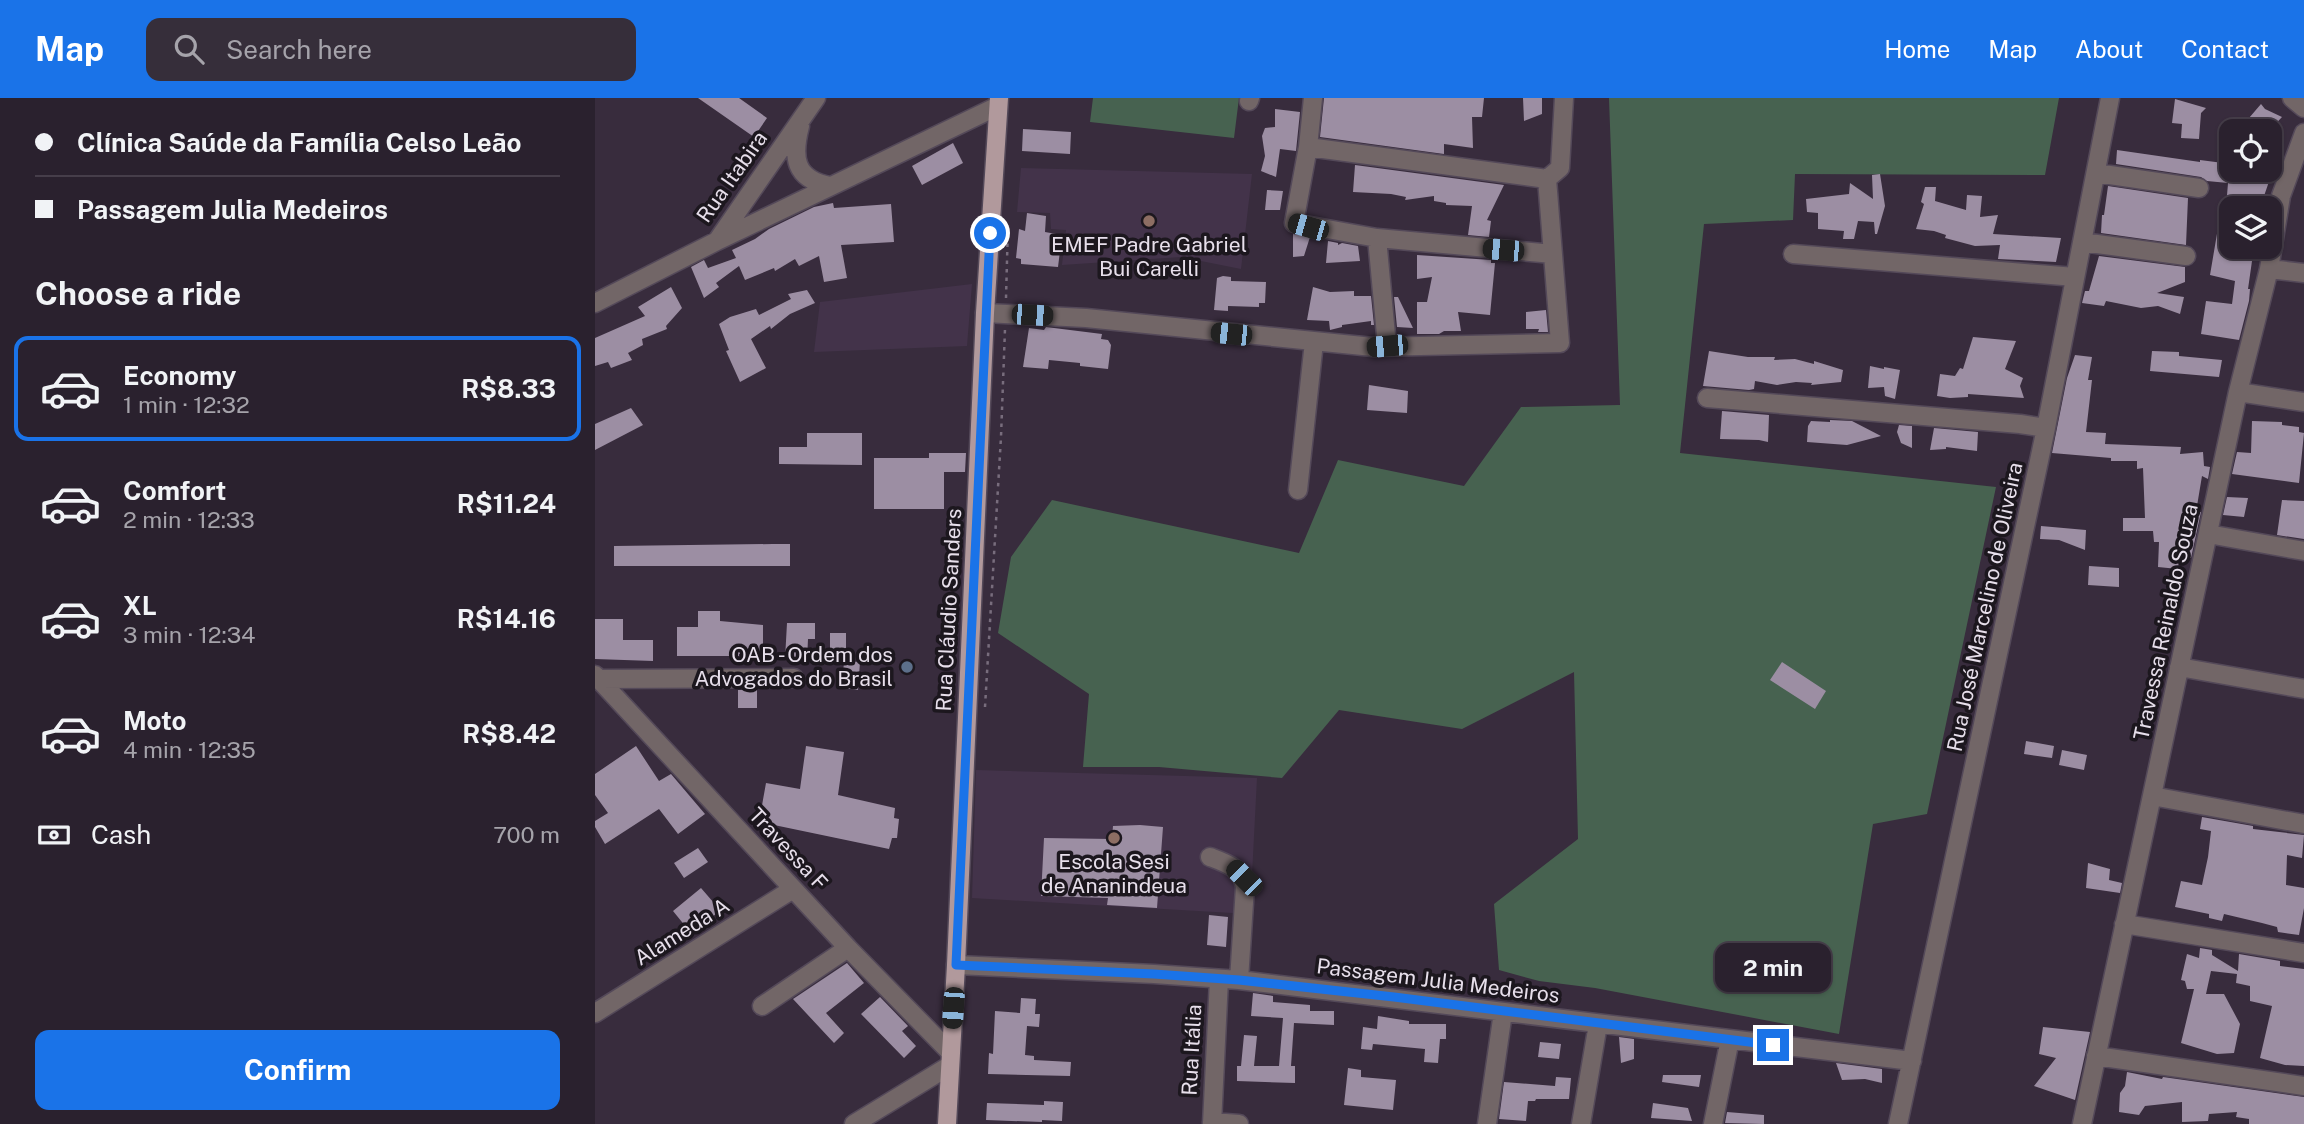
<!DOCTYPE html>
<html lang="en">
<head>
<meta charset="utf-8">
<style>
	body { margin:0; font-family:"Public Sans",sans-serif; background:#362e3a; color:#f1f3f6; height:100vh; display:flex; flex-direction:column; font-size:26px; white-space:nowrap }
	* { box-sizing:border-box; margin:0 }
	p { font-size:23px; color:#a5a3aa }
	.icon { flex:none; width:38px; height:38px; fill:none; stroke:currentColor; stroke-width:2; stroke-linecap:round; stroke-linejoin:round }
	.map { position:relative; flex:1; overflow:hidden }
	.drawer { display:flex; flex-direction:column; background:#2a212e; width:595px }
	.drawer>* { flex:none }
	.banner { display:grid; align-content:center; height:154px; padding:0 35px; background:#2a212e }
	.controls { position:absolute; left:1624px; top:21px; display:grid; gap:14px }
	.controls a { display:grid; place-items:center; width:63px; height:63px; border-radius:14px; background:#2a212e; box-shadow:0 2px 5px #0004,0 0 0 2px #463e4a; font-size:35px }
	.end { position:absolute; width:32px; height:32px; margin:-16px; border:9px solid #1a73e8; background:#fff; box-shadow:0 0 0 4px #fff }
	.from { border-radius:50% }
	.bubble { position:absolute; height:49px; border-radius:14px; background:#2a212e; box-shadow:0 2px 5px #0004,0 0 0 2px #463e4a; font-size:23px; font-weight:700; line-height:49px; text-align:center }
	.car { position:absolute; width:21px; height:42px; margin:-21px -10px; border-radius:9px; box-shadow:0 0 5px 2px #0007; background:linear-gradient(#222 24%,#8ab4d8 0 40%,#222 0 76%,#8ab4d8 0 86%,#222 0) }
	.banner b { display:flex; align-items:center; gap:24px; height:66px; font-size:26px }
	.banner b+b { border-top:2px solid #463e4a }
	.banner i { width:18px; height:18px; background:#f1f3f6 }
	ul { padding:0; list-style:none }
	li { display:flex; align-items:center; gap:21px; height:105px; margin:0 14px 10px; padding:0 21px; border:4px solid transparent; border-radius:14px }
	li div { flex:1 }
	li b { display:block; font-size:26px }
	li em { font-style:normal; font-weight:700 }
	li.current { border-color:#1a73e8 }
	li>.icon { width:63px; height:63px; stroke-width:1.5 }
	h2 { padding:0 35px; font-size:32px; line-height:84px }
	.pay { display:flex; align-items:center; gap:18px; height:77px; padding:0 35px; font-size:26px }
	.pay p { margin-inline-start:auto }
	.primary-button { display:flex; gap:14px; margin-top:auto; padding:14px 35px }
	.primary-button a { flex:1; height:80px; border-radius:14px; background:#1a73e8; color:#fff; font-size:28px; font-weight:700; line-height:80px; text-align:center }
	header { display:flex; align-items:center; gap:42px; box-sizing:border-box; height:98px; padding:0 35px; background:#1a73e8; color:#fff }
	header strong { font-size:33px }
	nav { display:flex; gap:38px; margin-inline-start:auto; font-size:24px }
	.search { width:490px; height:63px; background:#362e3a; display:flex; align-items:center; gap:18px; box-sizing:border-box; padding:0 24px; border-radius:14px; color:#a5a3aa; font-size:26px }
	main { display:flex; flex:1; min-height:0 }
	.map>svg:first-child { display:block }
	.built { fill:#43334a }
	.green { fill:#476250 }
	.building { fill:#9c8ea3 }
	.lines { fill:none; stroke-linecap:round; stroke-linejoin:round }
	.minor-casing { stroke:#544959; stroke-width:21 }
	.major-casing { stroke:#544959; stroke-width:21 }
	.path { stroke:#786d7d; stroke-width:2.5; stroke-dasharray:3.5 5; stroke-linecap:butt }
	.minor { stroke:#726667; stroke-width:18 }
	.major { stroke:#b1999c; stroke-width:18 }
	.route { stroke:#1a73e8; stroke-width:9 }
	.education-dot { fill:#8d6e63; stroke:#1c171e; stroke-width:2.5 }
	.service-dot { fill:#5c6f8a; stroke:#1c171e; stroke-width:2.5 }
	.labels { text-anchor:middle; stroke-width:7; stroke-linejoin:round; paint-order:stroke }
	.street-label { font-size:21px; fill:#e7dfeb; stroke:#1c171e }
	.poi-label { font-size:21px; fill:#e7dfeb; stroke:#1c171e }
</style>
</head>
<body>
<header>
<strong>Map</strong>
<div class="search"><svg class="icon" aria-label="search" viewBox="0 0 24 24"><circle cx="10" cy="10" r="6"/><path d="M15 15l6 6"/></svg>Search here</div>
<nav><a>Home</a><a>Map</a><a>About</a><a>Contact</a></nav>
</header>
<main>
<section class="drawer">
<div class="banner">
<b><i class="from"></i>Clínica Saúde da Família Celso Leão</b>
<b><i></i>Passagem Julia Medeiros</b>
</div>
<h2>Choose a ride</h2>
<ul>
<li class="current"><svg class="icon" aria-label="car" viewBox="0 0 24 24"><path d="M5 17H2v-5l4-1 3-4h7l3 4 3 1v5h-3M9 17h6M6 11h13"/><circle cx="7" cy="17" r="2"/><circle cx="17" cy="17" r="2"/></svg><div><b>Economy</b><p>1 min · 12:32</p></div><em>R$8.33</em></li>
<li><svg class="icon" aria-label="car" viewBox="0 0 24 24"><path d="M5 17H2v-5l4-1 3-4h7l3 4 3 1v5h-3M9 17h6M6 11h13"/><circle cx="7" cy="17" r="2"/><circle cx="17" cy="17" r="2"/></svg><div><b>Comfort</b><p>2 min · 12:33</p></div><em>R$11.24</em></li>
<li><svg class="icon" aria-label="car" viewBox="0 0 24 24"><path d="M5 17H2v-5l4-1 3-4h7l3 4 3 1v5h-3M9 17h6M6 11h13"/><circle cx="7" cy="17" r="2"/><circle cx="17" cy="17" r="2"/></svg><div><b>XL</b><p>3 min · 12:34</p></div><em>R$14.16</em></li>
<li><svg class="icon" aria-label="car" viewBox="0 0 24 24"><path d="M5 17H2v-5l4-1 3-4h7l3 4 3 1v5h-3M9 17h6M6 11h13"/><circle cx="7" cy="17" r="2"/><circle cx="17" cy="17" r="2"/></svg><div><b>Moto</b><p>4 min · 12:35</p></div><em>R$8.42</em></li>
</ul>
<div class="pay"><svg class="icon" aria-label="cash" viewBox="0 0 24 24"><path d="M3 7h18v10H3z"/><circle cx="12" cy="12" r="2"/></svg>Cash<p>700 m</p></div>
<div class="primary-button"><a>Confirm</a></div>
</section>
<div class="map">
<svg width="1709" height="1026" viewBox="0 0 1709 1026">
	<rect width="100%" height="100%" fill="#382c3d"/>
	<path class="built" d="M426,70L657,76L646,171L586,159L467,167L471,132L456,131L455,115L422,114Z
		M377,186L372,248L219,254L225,204Z
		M381,672L662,680L655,816L377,800Z"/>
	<path class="green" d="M498,0H644L639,40L495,24Z
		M1014,0H1464L1450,77L1200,76L1198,122L1109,126L1085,355L1401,389L1332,716L1278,726L1244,936L1000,890L944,883L904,872L899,806L983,741L979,574L867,631L744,612L687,680L564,669H488L494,596L403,535L416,459L457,402L704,455L743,362L869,388L926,309L1025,307Z"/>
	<path class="building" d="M103,0H144L172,20L159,39Z
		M729,0H889L887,19H877L878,50L849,46V56L725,39Z
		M928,0H947V16L929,23Z
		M1580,1L1611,10L1606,15L1604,41L1586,40L1587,26L1577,25Z
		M1666,6L1670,11L1687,19L1674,33H1658L1648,27Z
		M680,11L705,14L701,53L685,51L681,79L666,73L670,58L667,38L670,30L680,29Z
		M428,31L476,34L475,56L427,53Z
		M358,45L368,65L327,87L317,68Z
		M1522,52L1605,64V62L1636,66V72H1678L1669,98L1674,99L1672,110H1631L1633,85L1612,83L1606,79L1521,66Z
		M760,67L909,87L892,122L896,123L894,139L873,137L877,108L851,107V105L839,103V98L810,102L811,99L796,96L758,94Z
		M1285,76L1290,108L1282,136H1280L1279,124L1263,123L1259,141H1248L1249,133L1223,131V115L1212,114L1211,101L1254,96L1255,85L1278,101L1277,77Z
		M1513,88L1593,100L1591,147L1506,135L1507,117H1509Z
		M1330,89H1341L1340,103L1371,112L1372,97L1387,98L1385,119L1403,117L1398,136L1466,140L1461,164L1403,161L1405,147L1380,148L1350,140L1351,137L1339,133L1321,131L1329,106L1326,104Z
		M672,92L688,93L685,112H670Z
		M238,105L239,110L296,106L299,144L246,147L252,180L229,184L224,158L204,168L200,161L180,173L179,170L150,182L144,168L121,185L124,189L109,200L96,169L109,162L113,170L141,160L137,152L160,141L174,131L219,109Z
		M432,115L451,118L450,134L467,137L463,169L426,166V161L421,160L424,131L430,133Z
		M1624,124L1636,125V149H1659L1653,191H1655L1654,203L1644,242L1606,236L1611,203L1637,206L1640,183L1615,177Z
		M698,136L715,139L709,158L698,159Z
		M733,143L743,145V147L747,145L763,148L765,163L731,165Z
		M822,157L896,162V165H900L895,217L863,214L866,233H849L844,236H822V204H832L837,179L822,181Z
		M1504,158L1590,169V184L1562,195L1589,199L1585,216L1563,208L1546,210L1511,203L1509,208L1487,205L1490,193H1494Z
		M628,178L636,179V183L671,184L670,205H664V209L633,208V213L619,212L622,180Z
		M76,189L87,210L71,228L72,231L47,241L48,247L33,255L37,262L16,270L13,264L0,268V240L50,218L43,209Z
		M718,189L735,194L759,193V198H776L779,227H776V223L747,227V229L735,232L734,223L712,222Z
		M212,192L220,205L195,216L176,231L175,228L156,241L171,270L145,284L131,253L134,252L124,226L135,219L161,211L164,217L196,201L193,196Z
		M799,199H803L818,230L802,229Z
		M951,212L953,234H943L944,231H931V214Z
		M451,229L507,236L506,241L513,242L516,247L513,271L485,268V265L454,262L453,271L428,269L434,230L449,232Z
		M1378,239L1421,243L1410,271L1428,280L1425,288L1429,300L1373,296V299L1355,300L1342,298L1345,276L1360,278L1365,270L1368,271Z
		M1114,253L1153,259H1180L1179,262L1200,261L1219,266V263L1248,272L1246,284L1216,287L1217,285L1201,284L1182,287L1160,283L1159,291L1154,292L1108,288Z
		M1557,253L1584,254V258L1627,262L1624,279L1555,273Z
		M1480,257L1497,259L1493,282H1497L1491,334L1511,335L1510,346L1586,349L1585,356L1608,354L1609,368L1615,369L1613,381L1607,378L1601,414H1606L1596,460H1584L1583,471L1563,469L1564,444H1559L1558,433H1528V420H1550L1548,370L1542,371V363H1516V360L1457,355L1472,280Z
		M1275,268L1289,271V269L1305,272L1300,301L1290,298L1289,289L1273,290Z
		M774,287L813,293L812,315L772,312Z
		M36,310L48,327L0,352V326Z
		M1127,313L1174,317L1173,344L1164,342L1125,341Z
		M1235,322L1257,323L1286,338L1252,347L1212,344L1213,328L1216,323L1235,324Z
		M1657,323L1687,324V327L1704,329V334L1709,335L1704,385L1637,376L1642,354L1656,355Z
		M1304,327L1317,328V350L1306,345L1302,334Z
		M1339,330L1383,334L1382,353L1351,349V351L1335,352Z
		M212,335H267V367L184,366V349H212Z
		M334,355H371L370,374H349V411H279V360H334Z
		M1632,399L1653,400L1649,419L1628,417Z
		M1687,402L1709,403V441L1682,437Z
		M1446,428L1491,432L1490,452L1464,442L1445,441Z
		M178,446H195V468H19V448Z
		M1494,468L1524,470V489L1493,487Z
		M103,513H125V523L168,527V556H144V558H82V529H103Z
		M0,521H28V542H58V563L0,561Z
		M192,525H220V541H213L212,563L190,561Z
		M235,535H251V558H235Z
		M249,563L265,564L263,592L247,590Z
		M1187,564L1231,593L1220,611L1175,582Z
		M143,592H162V610H143Z
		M1431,643L1459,648L1457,660L1429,656Z
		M41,648L64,683L76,676L110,716L83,736L64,711L10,746L0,729V723L13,715L0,697V676Z
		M211,648L249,654L243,697L300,710L299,720L304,721L302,740H297L294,751L164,724L171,685L205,691Z
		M1467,652L1492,657L1489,672L1464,667Z
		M1607,719L1658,728V731L1709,737L1707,760L1692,757L1691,787L1709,790V810L1704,837L1683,834L1682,829L1667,825L1629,816L1627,823L1614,820V816L1580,809L1586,783L1607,787L1613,759L1616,733L1605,731Z
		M545,727L568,729L562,810L512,807L513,800L446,798L449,740L517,741L518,728Z
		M103,750L113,764L89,780L79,765Z
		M1493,765L1515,771L1514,782L1527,785L1525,795L1491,790Z
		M106,790L125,812L113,823L107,816L91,829L78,813Z
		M614,817L633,819L631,849L612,847Z
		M1605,850L1617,852V857L1643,873L1644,856L1685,863V868L1709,871V968L1690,967L1665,960L1677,908L1655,903V888L1641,885L1642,876L1616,873L1611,896H1629L1645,926L1639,955L1622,956L1586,945L1599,891H1592L1590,883L1586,882L1592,856L1604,860Z
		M252,865L269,885L231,915L249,935L239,945L198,901Z
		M658,895L678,898V904L715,907V913H739V927L699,925L696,968H700V985L642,983V968H646L649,937L662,938L659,968H684L688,920L656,918Z
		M285,899L313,928L307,933L321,948L309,960L266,916Z
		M426,900L441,901L440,916H445L444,929L432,928L430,957L439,958V962L476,964L475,978L393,976L394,955L398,956L400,913L425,915Z
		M783,918L814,923V926H851V941H845L843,965L829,964L830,951L778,946L777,952L766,951L768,929L782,931Z
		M1448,929L1495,934L1480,1002L1439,988L1461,960L1444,956Z
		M1024,939L1039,941V961L1026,965Z
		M945,944L966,946L964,961L943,959Z
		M1241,965L1287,971V985L1270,981L1247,982Z
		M753,970L766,972V979L801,982L798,1012L749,1007Z
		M1532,974L1567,981L1568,979L1709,999V1026H1654V1021L1641,1019L1642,1014L1614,1016L1613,1023L1587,1024V1004L1550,1008L1544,1017L1524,1014L1525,995L1530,988Z
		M1068,977H1106L1104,989L1067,984Z
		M961,979L976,980L974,1001H941L940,1003H933L931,1023L904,1021L909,984L960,988Z
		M449,1003L468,1004L467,1023L447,1022V1024L391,1022L392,1005L449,1007Z
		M1058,1005L1093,1010L1097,1023L1056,1020Z
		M1132,1014L1169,1017V1026L1130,1025Z"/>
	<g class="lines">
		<defs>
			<path id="minor" d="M718,0L713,49L699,125L782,140L958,156
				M1697,0L1709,10
				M654,3L655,0
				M205,28C197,59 199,81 235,88
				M713,49L952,81
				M1501,75L1604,90
				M782,140L792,248
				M122,143L403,8
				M1487,144L1591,158
				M1198,156L1480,179
				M1674,171L1709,175
				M0,205L122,143L221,0
				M390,215L491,220L778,249L965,245L952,81L965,70L969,0
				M1643,294L1709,304
				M1112,300L1425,326L1451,330
				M703,392L719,244
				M1613,436L1709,453
				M1584,569L1709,591
				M0,577L253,850L355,954
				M3,581L199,580
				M1557,698L1709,726
				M615,759C631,765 647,770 650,789L644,882
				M1529,826L1709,855
				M361,867L559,876L644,882L1317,963
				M167,908L253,850
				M0,915L198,791
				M1501,958L1709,988
				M617,1024L644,1026
				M259,1026L354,968
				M617,1026L624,881
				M892,1026L908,914
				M986,1026L1003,926
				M1118,1026L1135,941
				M1303,1026L1451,330L1515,0
				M1487,1026L1643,294L1674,171L1686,98L1709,35"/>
			<path id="major" d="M352,1026L361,867L390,215L404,0"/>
		</defs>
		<use href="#minor" class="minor-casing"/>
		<use href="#major" class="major-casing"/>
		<path class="path" d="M411,200L413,126
			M390,609L406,339L410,231"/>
		<use href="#minor" class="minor"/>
		<use href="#major" class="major"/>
	</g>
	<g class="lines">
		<path class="route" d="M395,135L361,867L559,876L644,882L799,899L1178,947"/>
	</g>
	<g class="education-dot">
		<circle cx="554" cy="123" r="7"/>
		<circle cx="519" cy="740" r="7"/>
	</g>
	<circle class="service-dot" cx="312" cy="569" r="7"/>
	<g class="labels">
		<g class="street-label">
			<text transform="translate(137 79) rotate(-55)" y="7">Rua Itabira</text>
			<text transform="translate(1390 509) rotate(-78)" y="7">Rua José Marcelino de Oliveira</text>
			<text transform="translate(354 512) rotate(-87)" y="7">Rua Cláudio Sanders</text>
			<text transform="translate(1571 524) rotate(-78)" y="7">Travessa Reinaldo Souza</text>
			<text transform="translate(193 751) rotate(47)" y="7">Travessa F</text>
			<text transform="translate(87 834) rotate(-32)" y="7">Alameda A</text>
			<text transform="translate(843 883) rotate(7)" y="7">Passagem Julia Medeiros</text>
			<text transform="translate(597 952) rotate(-87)" y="7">Rua Itália</text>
		</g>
		<g class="poi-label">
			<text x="554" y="154">EMEF Padre Gabriel<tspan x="554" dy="24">Bui Carelli</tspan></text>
			<text x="298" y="564" text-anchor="end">OAB - Ordem dos<tspan x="298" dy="24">Advogados do Brasil</tspan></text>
			<text x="519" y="771">Escola Sesi<tspan x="519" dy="24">de Ananindeua</tspan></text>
		</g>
	</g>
</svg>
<div class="controls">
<a><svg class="icon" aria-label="locate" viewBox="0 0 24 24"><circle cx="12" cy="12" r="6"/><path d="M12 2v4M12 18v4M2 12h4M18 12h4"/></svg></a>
<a><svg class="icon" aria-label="layers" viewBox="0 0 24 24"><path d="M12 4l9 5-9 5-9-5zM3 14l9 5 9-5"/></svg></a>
</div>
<i class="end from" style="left:395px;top:135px"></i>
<i class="end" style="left:1178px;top:947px"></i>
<div class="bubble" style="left:1120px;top:845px;width:116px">2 min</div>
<i class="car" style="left:713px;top:129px;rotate:286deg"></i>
<i class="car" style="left:908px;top:152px;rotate:275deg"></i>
<i class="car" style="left:437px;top:217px;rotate:93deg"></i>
<i class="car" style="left:636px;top:236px;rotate:276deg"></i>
<i class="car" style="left:792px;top:248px;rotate:265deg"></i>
<i class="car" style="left:649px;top:780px;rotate:315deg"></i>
<i class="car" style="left:358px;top:910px;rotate:184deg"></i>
</div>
</main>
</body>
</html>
